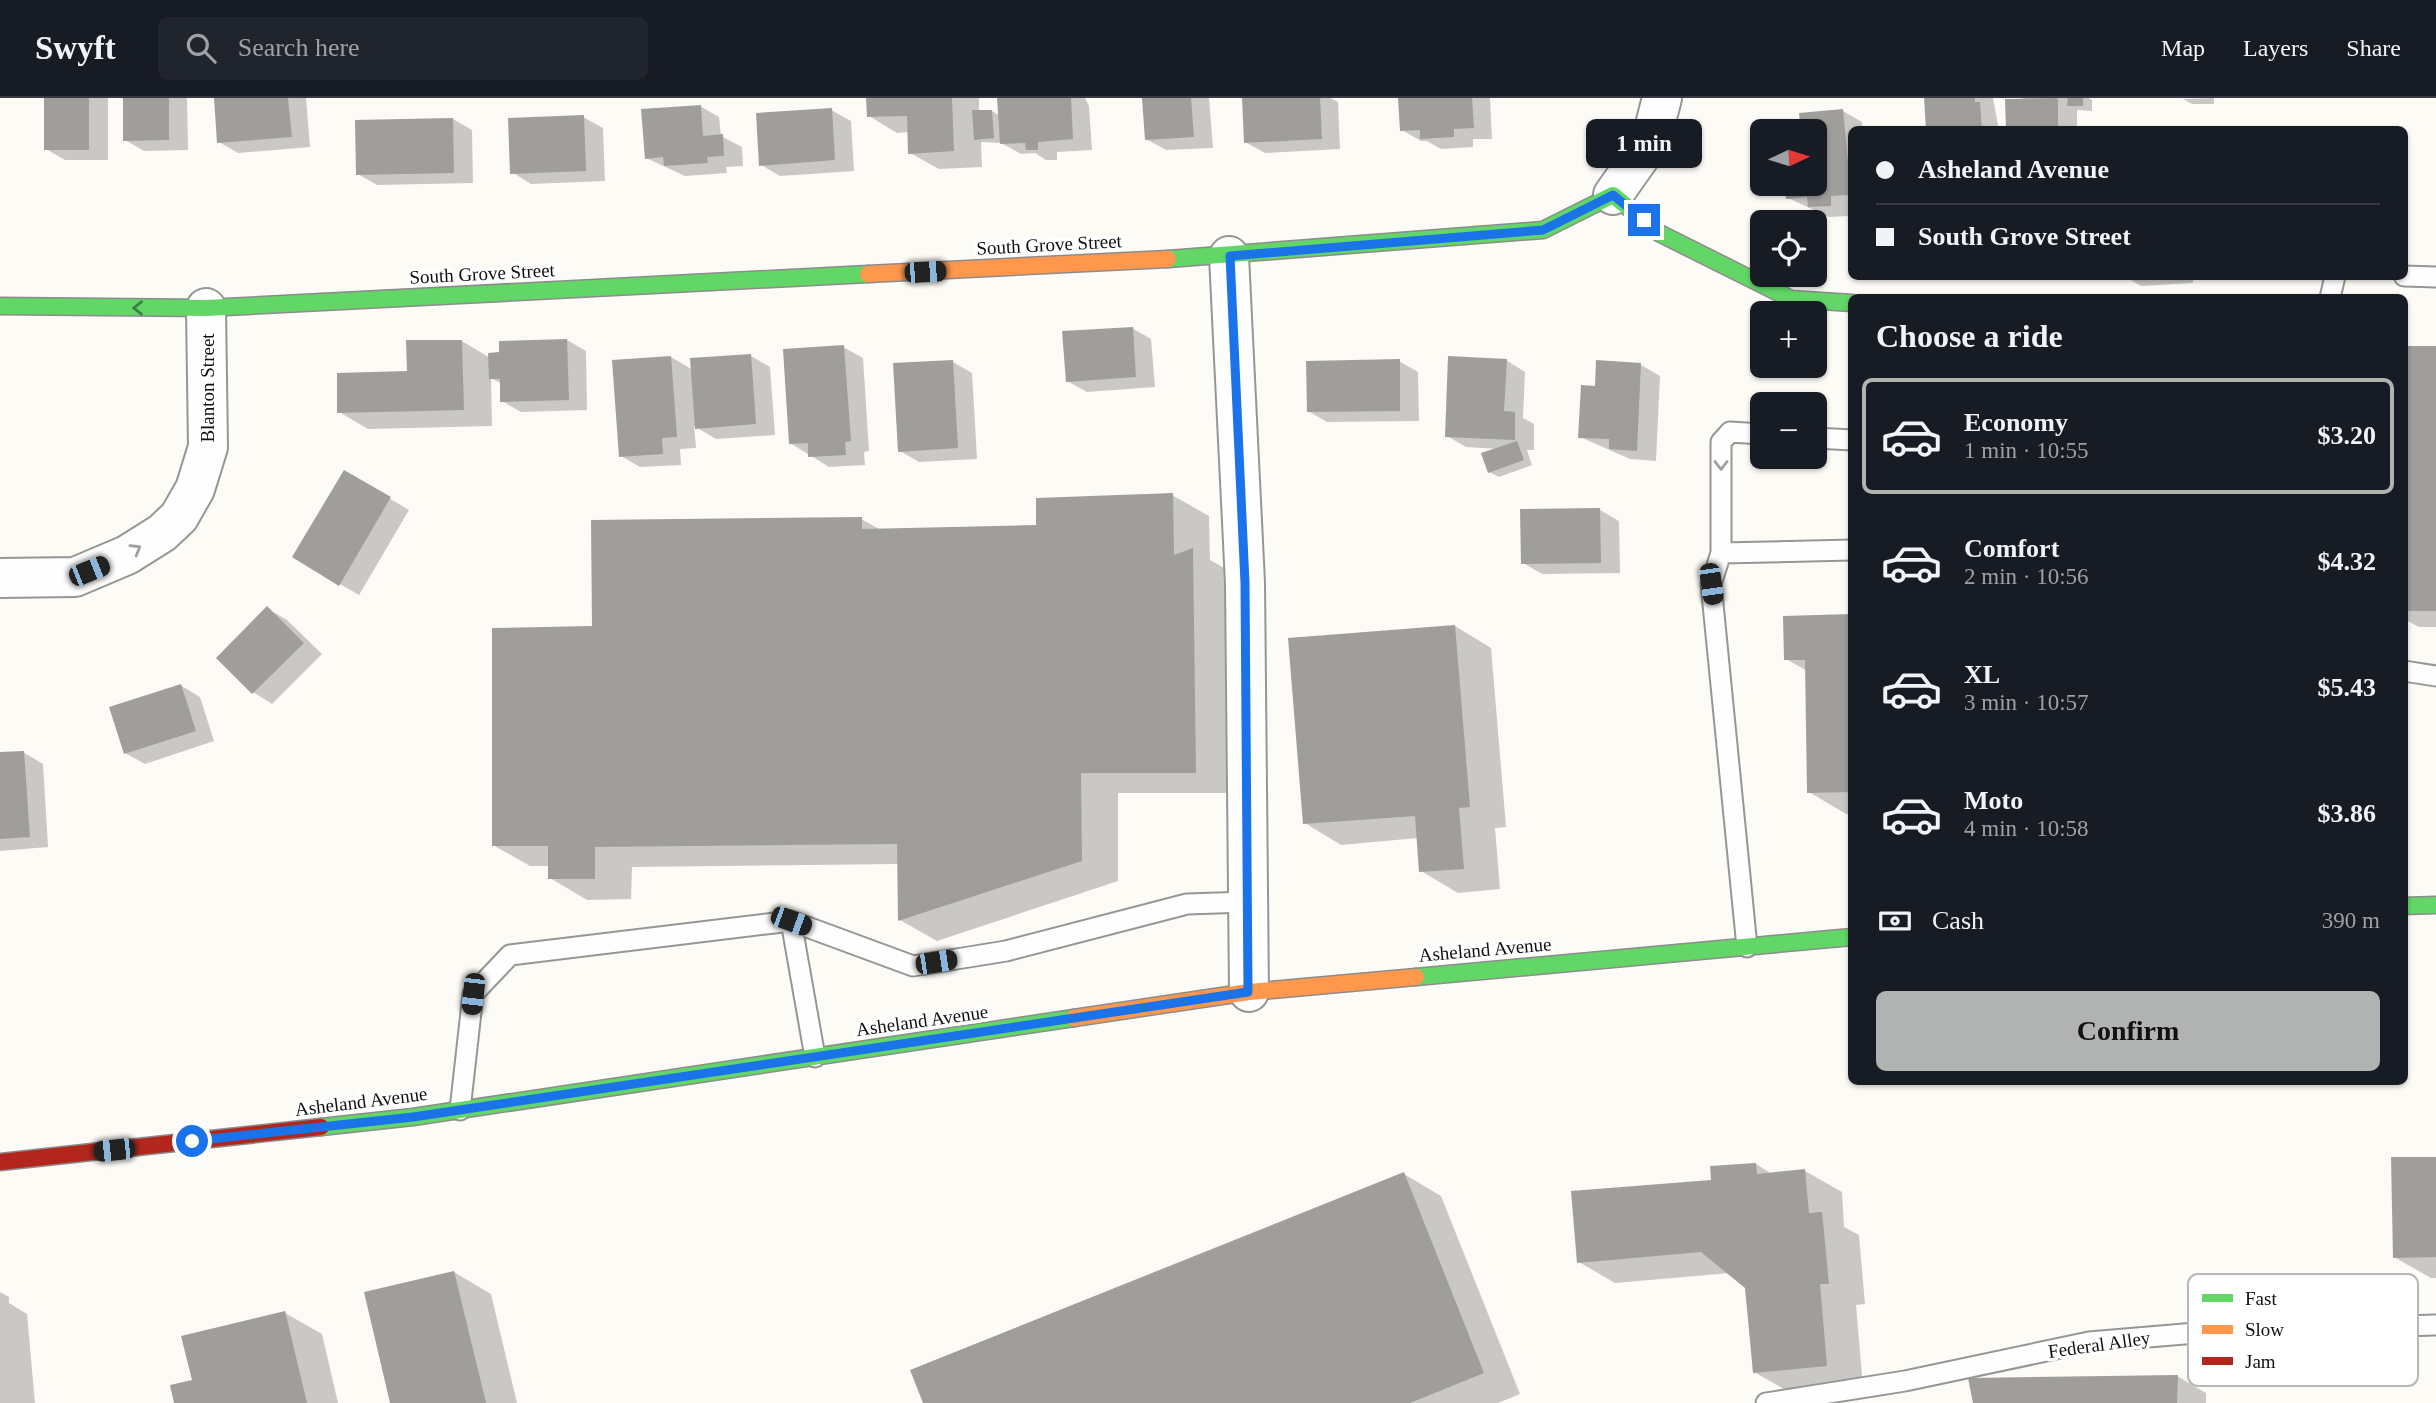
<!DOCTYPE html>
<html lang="en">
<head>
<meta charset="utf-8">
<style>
	body { margin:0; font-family:"Times New Roman",serif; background:#20242c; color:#f1f3f6; height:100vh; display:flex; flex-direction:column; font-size:26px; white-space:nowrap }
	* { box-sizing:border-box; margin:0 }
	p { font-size:23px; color:#9ea1a6 }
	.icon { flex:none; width:38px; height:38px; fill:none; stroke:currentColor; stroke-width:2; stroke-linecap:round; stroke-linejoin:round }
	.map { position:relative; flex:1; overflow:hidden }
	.panel { position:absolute; left:1848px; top:196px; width:560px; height:791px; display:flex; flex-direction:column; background:#171b24; border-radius:10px; box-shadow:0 2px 5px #0004 }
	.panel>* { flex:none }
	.top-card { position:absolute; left:1848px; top:28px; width:560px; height:154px; border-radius:10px; box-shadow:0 2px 5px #0004; display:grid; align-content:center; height:154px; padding:0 28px; background:#171b24 }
	.needle { width:46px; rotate:86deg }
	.tools { position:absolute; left:1750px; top:21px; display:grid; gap:14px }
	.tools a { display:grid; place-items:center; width:77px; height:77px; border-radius:10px; background:#171b24; box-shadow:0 2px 5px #0004; font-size:35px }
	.end { position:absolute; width:32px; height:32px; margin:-16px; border:9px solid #1a73e8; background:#fff; box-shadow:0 0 0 4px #fff }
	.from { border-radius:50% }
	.bubble { position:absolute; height:49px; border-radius:10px; background:#171b24; box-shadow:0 2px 5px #0004; font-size:23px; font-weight:700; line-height:49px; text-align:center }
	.car { position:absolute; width:21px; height:42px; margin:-21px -10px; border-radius:9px; box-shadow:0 0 5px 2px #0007; background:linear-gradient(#222 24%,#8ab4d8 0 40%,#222 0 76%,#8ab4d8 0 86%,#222 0) }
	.top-card b { display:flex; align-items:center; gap:24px; height:66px; font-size:26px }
	.top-card b+b { border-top:2px solid #363941 }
	.top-card i { width:18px; height:18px; background:#f1f3f6 }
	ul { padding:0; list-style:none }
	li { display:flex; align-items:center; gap:21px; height:116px; margin:0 14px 10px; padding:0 14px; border:4px solid transparent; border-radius:10px }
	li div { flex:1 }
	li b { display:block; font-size:26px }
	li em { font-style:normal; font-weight:700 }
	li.active { border-color:#b1b2b2 }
	li>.icon { width:63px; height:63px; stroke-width:1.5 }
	h2 { padding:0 28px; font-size:32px; line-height:84px }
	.pay { display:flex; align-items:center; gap:18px; height:77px; padding:0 28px; font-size:26px }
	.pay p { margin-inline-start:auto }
	.button { display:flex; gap:14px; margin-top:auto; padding:14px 28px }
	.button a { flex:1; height:80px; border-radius:10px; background:#b1b2b2; color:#111; font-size:28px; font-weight:700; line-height:80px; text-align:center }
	header { display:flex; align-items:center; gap:42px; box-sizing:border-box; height:98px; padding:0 35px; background:#171b24; border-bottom:2px solid #363941 }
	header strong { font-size:33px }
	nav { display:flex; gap:38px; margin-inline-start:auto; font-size:24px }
	.search { width:490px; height:63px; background:#20242c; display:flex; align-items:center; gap:18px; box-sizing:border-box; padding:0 24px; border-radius:10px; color:#9ea1a6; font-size:26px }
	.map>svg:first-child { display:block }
	.shadow { fill:#0003 }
	.building { fill:#a09e9b }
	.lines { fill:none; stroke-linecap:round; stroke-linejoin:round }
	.lane-casing { stroke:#969694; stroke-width:23 }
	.street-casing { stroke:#969694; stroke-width:42 }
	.fast-casing { stroke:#8d8c8a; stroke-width:19 }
	.slow-casing { stroke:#8d8c8a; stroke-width:19 }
	.jam-casing { stroke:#8d8c8a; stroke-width:19 }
	.lane { stroke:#fffefe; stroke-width:19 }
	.street { stroke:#fffefe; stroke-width:38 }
	.fast { stroke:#63d668; stroke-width:16 }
	.slow { stroke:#ff974d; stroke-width:16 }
	.jam { stroke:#b3261e; stroke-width:16 }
	.oneway { stroke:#3e7d40 }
	.oneway2 { stroke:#9f9f9f }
	.route { stroke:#1a73e8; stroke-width:9 }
	.labels { text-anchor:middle; stroke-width:7; stroke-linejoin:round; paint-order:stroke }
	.street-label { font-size:19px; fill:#101010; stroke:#fff }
	.key { fill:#fff; stroke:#b7b7b7; stroke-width:2 }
	.key-label { font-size:19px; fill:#101010 }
</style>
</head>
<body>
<header>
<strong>Swyft</strong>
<div class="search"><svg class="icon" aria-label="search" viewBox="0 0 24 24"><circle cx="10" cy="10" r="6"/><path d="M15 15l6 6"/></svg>Search here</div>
<nav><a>Map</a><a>Layers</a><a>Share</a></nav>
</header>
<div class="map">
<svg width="2436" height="1305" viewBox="0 0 2436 1305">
	<rect width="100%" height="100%" fill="#fcfbf6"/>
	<path class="shadow" d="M45,0H108V62H65L46,51Z
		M124,0H187L188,52L144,53L125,42Z
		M216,0H306L310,49L238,55L219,44Z
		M868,0H979V14L992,13L1000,18L998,0H1085L1089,8L1092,52L1057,54V62H1046L1035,55L1021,56L1001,45L981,44L982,69L939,71L910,55L909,34L897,35L869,18Z
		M1144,0H1209L1213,50L1166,52L1146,41Z
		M1243,0H1330L1338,4L1340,51L1265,55L1245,44Z
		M1400,0H1490L1492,41H1473V49L1441,51L1427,43H1421L1402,32Z
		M1926,0H1993L1999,32H1928Z
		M2023,0H2088L2092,2V13L2077,12V32H2008Z
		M2214,0V6H2192L2183,1Z
		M700,8L719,19L721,38L742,49L743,68L726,69L727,75L685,78L646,60Z
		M831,12L851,23L854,73L780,78L761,67Z
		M1843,13L1862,24L1863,32H1852L1850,118L1829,119L1788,100L1786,86H1815V33H1802L1801,17Z
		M583,19L603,30L605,83L531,86L512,74Z
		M453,21L472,32L473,85L377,87L358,76Z
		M2124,178H2193V185L2141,188Z
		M1132,230L1151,241L1155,289L1087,294L1067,283Z
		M567,242L586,253L587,312L521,314L502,303V286L491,280L492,328L368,331L339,314L462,243L490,260Z
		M843,249L863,260L869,353L864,354L865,367L829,369L790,345Z
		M2436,249V529H2419L2404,521V250Z
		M751,258L770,269L775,337L716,341L694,328L696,350L680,351L681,367L640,369L621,358L671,259L693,272Z
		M1506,262L1525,274L1523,320L1534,326V352H1527L1532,367L1499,379L1489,374L1498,351L1466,349L1447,338Z
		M1399,263L1418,274L1419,323L1327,324L1308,313Z
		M953,264L972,275L977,361L919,364L900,353Z
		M1641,267L1660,278L1656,363L1630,361L1580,339L1597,290Z
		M345,374L409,412L359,497L340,486Z
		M1172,397L1209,418L1210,462L1230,473L1232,695H1118V783L937,843L900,822L899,766L632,769L631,801L587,802L550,780V768H530L493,747L594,530L861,421L881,432L1037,429Z
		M1600,412L1619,423L1620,475L1542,476L1523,465Z
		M268,511L287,522L322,556L272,606L253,594Z
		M1852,518V715L1846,716L1809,694L1807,573L1786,561Z
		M1455,528L1491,550L1506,729L1495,730L1500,791L1458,795L1421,773L1418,740L1341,747L1305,725Z
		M180,587L200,599L214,643L145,666L125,655Z
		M23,654L43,666L48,749L0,753V656Z
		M2436,1060V1180H2431L2394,1159Z
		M1756,1066L1772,1076L1805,1073L1842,1094L1844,1129L1859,1137L1865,1206L1856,1207L1863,1289L1791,1295L1754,1274L1747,1190L1730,1175L1615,1185L1579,1164L1713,1083Z
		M1404,1076L1441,1098L1520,1296L1498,1305H925Z
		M454,1174L491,1196L517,1305H392Z
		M0,1194L9,1199V1205L27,1216L35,1305H0Z
		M285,1215L322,1236L338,1305H176L194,1283Z
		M2177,1278L2206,1295V1305H1975Z"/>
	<path class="building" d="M44,0H89V52H44Z
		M123,0H169V42L123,43Z
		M214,0H288L292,39L217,45Z
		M866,0H952L954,53L908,56L907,18L867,19Z
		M997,0H1071L1073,41L1038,44V52H1026L1025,45L1000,46Z
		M1142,0H1191L1194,39L1145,42Z
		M1242,0H1320L1322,41L1244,45Z
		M1398,0H1472L1474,30L1454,31V39L1420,41V32L1400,33Z
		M1924,0H1975V4H1980L1982,32H1926Z
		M2055,0L2058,1V32H2006L2005,1Z
		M2068,0H2083V8H2067Z
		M701,7L703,38L723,36L724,58L707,59L708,65L664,68L663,59L645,61L641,11Z
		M832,10L835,62L759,68L756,15Z
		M1843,11L1851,97L1831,98V108L1808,109L1807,99L1786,101L1785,86H1815V33H1801L1799,15Z
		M972,12H992L994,40L974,42Z
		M584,17L586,73L510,76L508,20Z
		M453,20L454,75L356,77L355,22Z
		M1133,229L1136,279L1066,284L1062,233Z
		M567,241L569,302L500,304V281H489L488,255L499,254V243Z
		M406,242H462L464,312L337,315V275L407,273Z
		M844,247L851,343L845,344L846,357L808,359V345L789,346L783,251Z
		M2404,248H2436V513H2404Z
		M751,256L756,326L695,331L690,260Z
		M671,258L677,339L662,340L663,356L619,359L612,262Z
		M1448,258L1507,261L1504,313L1515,314V342L1445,339Z
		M1400,261V313L1307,314L1306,263Z
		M953,262L958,350L898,354L893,265Z
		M1596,262L1641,265L1637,353L1609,351V341L1578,340L1581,287L1595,288Z
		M1517,343L1524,362L1488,375L1481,355Z
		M344,372L391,399L339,488L292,459Z
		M1173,395L1174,457L1193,450L1196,675H1081L1082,763L898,823L897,746L595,749V781H548V748H492V530L592,528L591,422L862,419V431L1036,427V400Z
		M1600,410L1601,465L1521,466L1520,411Z
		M267,508L304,545L252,596L216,560Z
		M1852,516V694L1807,695L1805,562H1784L1783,518Z
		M1455,527L1470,709L1459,710L1464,771L1419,774L1415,718L1303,726L1288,540Z
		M181,586L196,633L124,656L109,609Z
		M24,653L30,739L0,741V654Z
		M2391,1059H2436V1159L2393,1160Z
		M1756,1065L1757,1076L1805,1071L1809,1115L1822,1114L1829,1186H1820L1827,1268L1753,1275L1745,1190L1701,1154L1577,1165L1571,1093L1711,1082L1710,1068Z
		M1404,1074L1484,1275L1410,1305H923L910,1272Z
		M454,1173L486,1305H390L364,1194Z
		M285,1213L307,1305H174L170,1287L192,1282L181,1238Z
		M2178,1277L2177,1305H1973L1968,1280Z"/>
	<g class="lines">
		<defs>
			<path id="lane" d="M2404,178L2436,179
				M2330,200L2335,178
				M1815,340L1852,342
				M1721,455V344L1730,334L1762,336
				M2404,573L2436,578
				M791,823L815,959
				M1747,849L1711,486L1721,455L1852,452
				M460,1012L473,896L510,857L791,823L913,868L1006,853L1187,806L1247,804
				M1766,1305L1905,1283L2089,1244L2208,1234L2436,1227"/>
			<path id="street" d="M1613,97L1651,43L1662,0
				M1229,158L1245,485L1249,894
				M0,480L75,479L127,457L162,435L179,419L195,391L208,349L206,210"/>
			<path id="fast" d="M1168,161L1543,132L1613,97L1659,135L1791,201L1852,205
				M0,208L206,210L868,176
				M2404,808L2436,807
				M1416,879L1852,839
				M321,1029L413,1019L1074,920"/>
			<path id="slow" d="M868,176L1168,161
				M1074,920L1249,894L1416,879"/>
			<path id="jam" d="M0,1064L321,1029"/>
		</defs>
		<use href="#lane" class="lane-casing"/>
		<use href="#street" class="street-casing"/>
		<use href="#fast" class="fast-casing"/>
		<use href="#slow" class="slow-casing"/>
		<use href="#jam" class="jam-casing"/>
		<use href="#lane" class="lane"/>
		<use href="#street" class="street"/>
		<use href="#fast" class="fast"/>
		<use href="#slow" class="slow"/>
		<use href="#jam" class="jam"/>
	</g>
	<defs><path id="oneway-chevron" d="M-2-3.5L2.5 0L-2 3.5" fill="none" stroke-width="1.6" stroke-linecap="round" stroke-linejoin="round" transform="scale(1.75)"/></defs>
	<use class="oneway" href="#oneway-chevron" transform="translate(138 210) rotate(-180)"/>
	<g class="oneway2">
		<use href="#oneway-chevron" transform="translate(1721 367) rotate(90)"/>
		<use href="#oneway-chevron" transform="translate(136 451) rotate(-31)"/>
	</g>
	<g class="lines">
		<path class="route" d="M192,1043L413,1019L1248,894L1245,485L1230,158L1543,132L1613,97L1644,122"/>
	</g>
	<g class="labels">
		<g class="street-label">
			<text transform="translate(1049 146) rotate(-3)" y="7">South Grove Street</text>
			<text transform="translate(482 175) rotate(-3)" y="7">South Grove Street</text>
			<text transform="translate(207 290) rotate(-90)" y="7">Blanton Street</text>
			<text transform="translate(1485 851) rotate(-5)" y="7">Asheland Avenue</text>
			<text transform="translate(922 922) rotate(-8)" y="7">Asheland Avenue</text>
			<text transform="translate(361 1003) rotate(-7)" y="7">Asheland Avenue</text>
			<text transform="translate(2099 1246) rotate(-8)" y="7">Federal Alley</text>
		</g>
	</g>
	<rect x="2188" y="1176" width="230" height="112" rx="10" class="key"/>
	<rect x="2202" y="1196" width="31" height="8" fill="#63d668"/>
	<rect x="2202" y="1227" width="31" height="9" fill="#ff974d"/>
	<rect x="2202" y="1259" width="31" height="8" fill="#b3261e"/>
	<g class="key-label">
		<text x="2245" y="1207">Fast</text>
		<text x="2245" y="1238">Slow</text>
		<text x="2245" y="1270">Jam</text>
	</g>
</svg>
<div class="tools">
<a><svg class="needle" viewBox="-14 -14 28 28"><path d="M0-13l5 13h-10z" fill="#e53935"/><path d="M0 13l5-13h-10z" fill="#9ea1a6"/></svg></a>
<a><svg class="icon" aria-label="locate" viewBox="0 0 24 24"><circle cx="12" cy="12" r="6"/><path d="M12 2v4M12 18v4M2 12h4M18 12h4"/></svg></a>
<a>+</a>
<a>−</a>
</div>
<i class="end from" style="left:192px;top:1043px"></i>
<i class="end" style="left:1644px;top:122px"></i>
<div class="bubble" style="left:1586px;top:21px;width:116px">1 min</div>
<i class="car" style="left:925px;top:174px;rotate:87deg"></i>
<i class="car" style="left:89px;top:473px;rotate:68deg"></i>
<i class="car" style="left:1711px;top:486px;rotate:172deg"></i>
<i class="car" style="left:791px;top:823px;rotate:110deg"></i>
<i class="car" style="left:936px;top:864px;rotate:81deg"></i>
<i class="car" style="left:473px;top:896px;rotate:186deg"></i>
<i class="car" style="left:114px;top:1052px;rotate:264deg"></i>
<div class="top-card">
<b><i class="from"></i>Asheland Avenue</b>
<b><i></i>South Grove Street</b>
</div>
<section class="panel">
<h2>Choose a ride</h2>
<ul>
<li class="active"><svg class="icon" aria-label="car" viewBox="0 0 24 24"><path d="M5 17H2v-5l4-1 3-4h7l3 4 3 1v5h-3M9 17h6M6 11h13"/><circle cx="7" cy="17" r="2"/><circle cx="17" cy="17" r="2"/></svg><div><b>Economy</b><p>1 min · 10:55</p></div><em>$3.20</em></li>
<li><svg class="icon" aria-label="car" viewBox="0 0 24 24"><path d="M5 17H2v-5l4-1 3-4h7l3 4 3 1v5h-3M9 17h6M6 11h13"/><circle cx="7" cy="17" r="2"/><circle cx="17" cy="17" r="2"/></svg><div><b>Comfort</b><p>2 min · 10:56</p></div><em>$4.32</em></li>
<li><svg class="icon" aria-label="car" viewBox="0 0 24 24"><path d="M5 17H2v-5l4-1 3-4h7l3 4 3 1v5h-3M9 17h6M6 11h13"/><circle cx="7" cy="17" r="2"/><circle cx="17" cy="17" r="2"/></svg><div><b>XL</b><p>3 min · 10:57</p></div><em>$5.43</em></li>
<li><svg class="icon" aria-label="car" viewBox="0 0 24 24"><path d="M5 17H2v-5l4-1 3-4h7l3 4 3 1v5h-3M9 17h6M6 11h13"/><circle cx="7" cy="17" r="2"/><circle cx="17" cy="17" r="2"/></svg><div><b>Moto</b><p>4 min · 10:58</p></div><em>$3.86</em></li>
</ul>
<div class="pay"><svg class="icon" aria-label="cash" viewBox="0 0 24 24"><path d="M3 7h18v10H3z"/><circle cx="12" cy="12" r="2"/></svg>Cash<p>390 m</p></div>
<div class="button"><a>Confirm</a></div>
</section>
</div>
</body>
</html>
